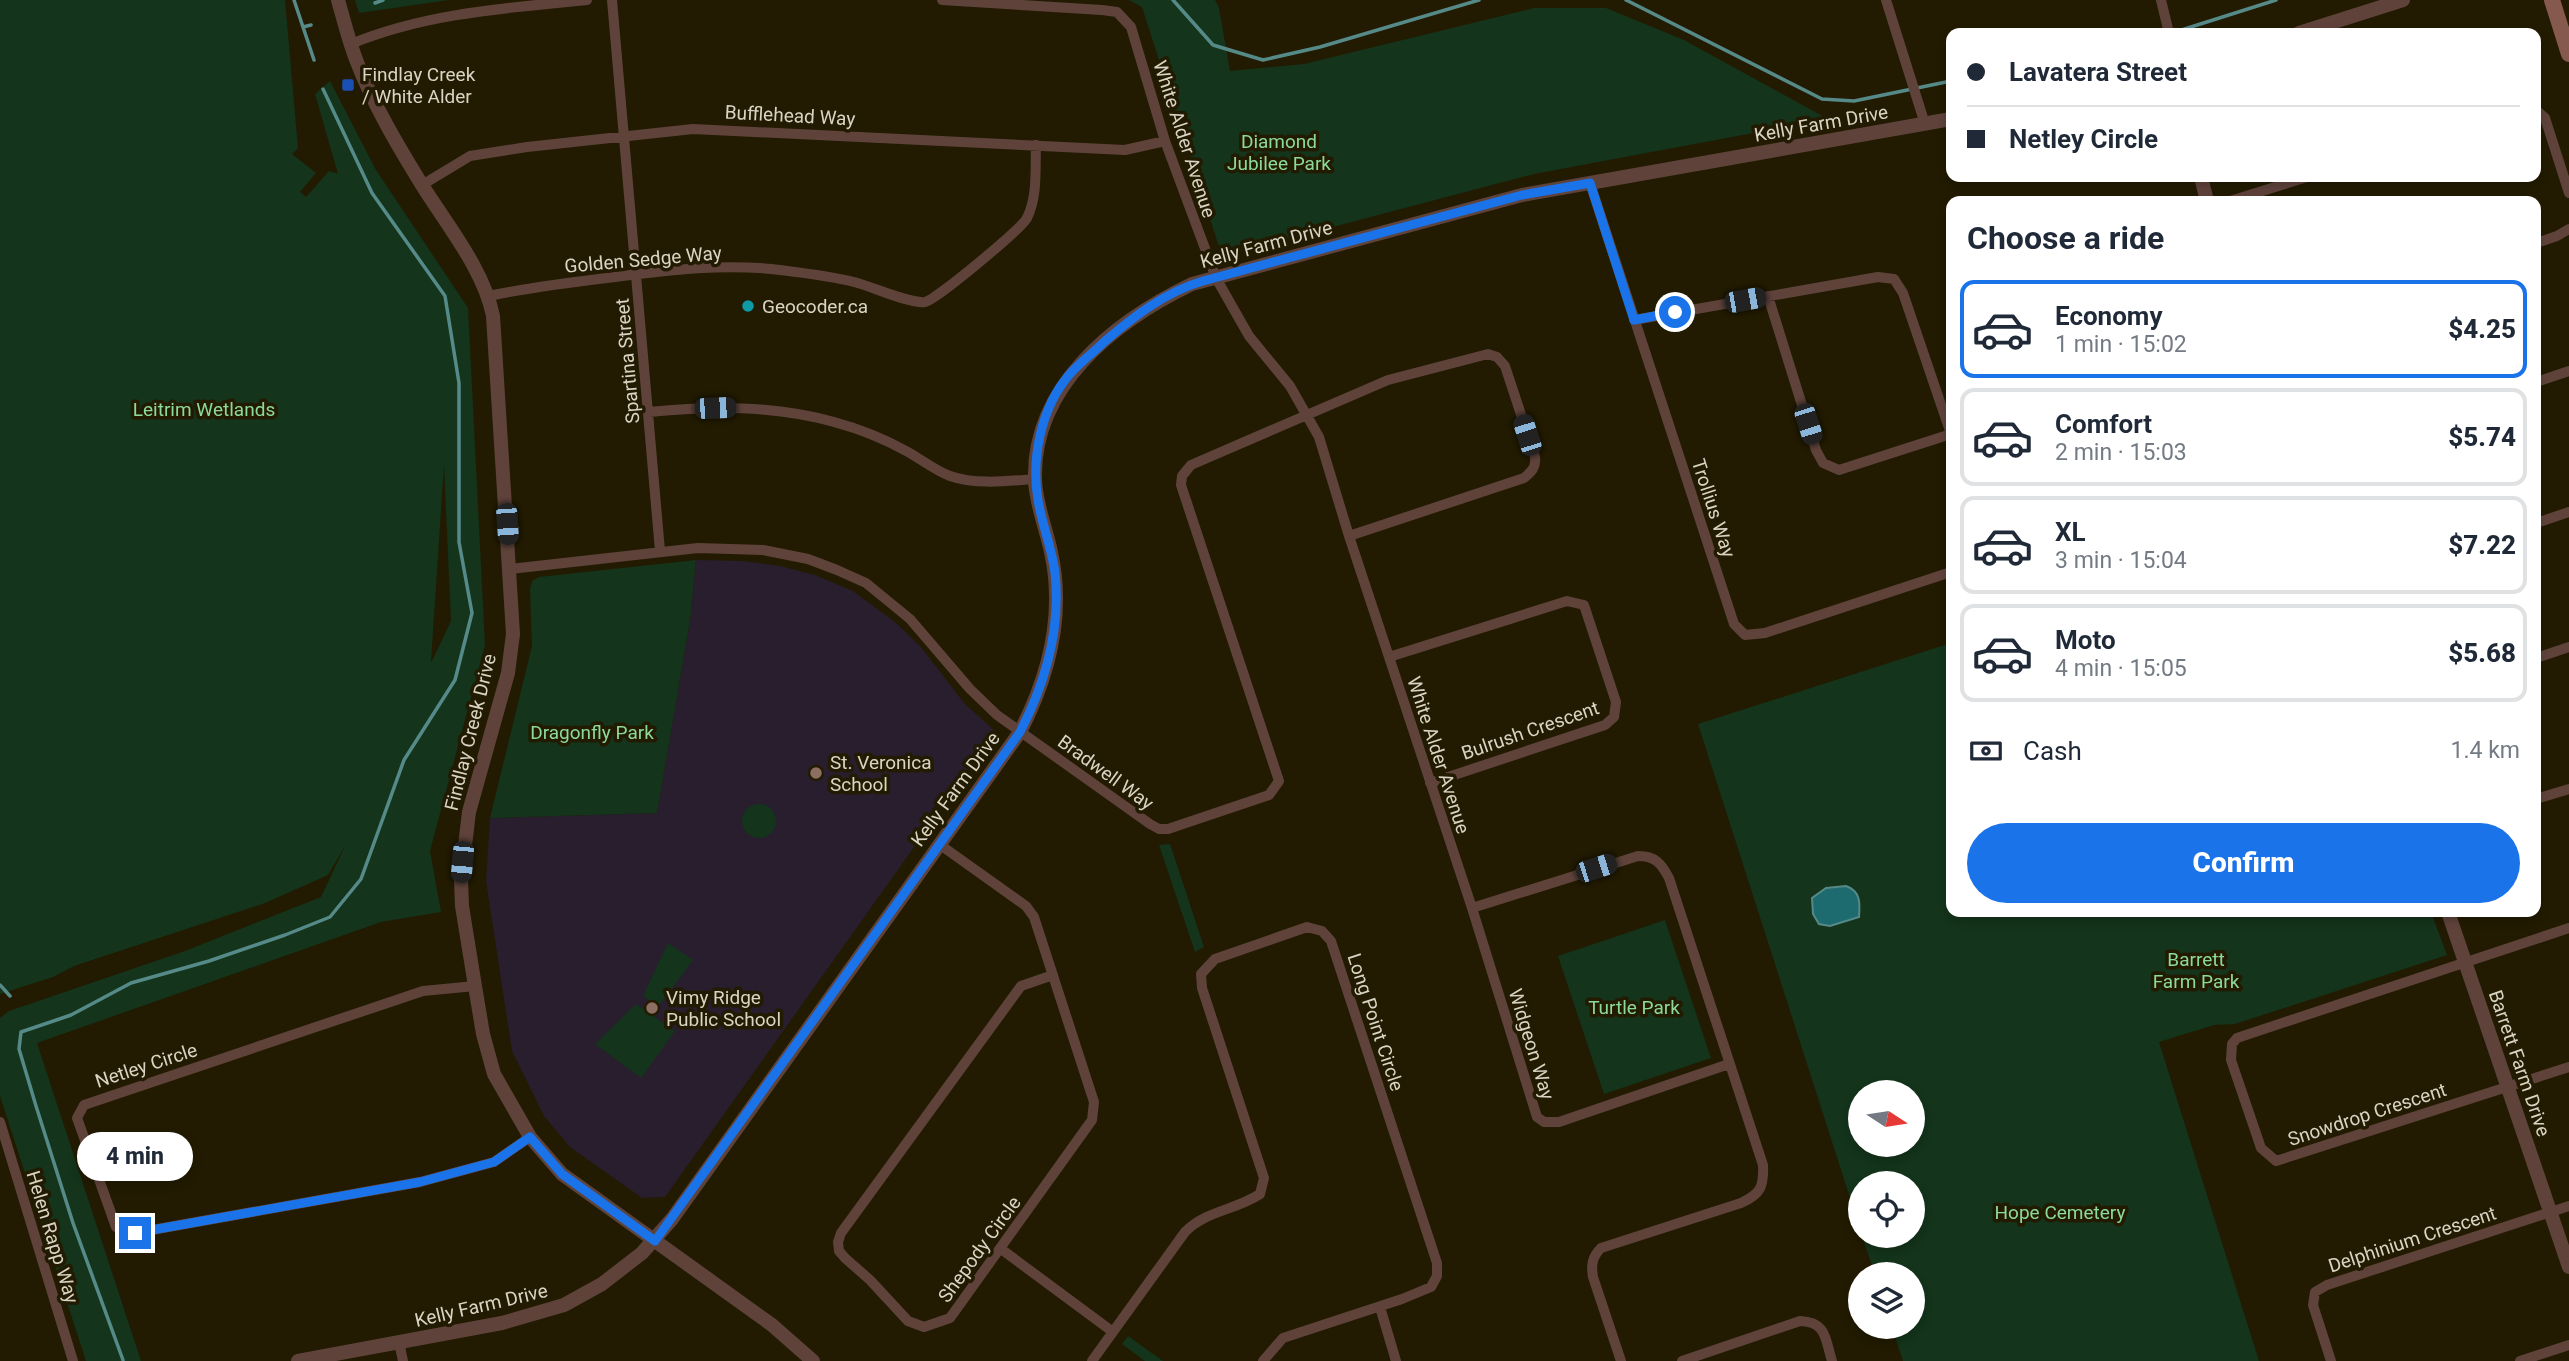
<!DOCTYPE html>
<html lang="en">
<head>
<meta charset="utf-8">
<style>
	body { margin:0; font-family:Roboto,sans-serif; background:#f2f2f3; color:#1f2937; height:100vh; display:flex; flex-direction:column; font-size:26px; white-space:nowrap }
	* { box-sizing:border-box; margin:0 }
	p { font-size:23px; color:#747a83 }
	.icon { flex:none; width:38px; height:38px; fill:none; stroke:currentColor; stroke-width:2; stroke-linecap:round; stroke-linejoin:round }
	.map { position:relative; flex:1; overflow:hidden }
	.side { position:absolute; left:1946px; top:196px; width:595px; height:721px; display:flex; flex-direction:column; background:#fff; border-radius:14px; box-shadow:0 4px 10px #0003 }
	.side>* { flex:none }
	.guide { position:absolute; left:1946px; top:28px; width:595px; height:154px; border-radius:14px; box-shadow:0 4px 10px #0003; display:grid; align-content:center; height:154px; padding:0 21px; background:#fff }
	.needle { width:46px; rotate:102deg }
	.controls { position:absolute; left:1848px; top:1080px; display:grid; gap:14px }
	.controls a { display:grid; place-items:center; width:77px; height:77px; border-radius:50%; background:#fff; box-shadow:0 4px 10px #0003; font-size:35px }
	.end { position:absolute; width:32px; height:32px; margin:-16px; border:9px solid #1a73e8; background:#fff; box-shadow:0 0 0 4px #fff }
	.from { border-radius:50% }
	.bubble { position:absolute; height:49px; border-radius:24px; background:#fff; box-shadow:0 4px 10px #0003; font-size:23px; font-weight:800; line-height:49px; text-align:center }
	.car { position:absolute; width:21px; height:42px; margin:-21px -10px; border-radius:9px; box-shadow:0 0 5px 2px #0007; background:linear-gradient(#222 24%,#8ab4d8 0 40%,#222 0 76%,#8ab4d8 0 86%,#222 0) }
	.guide b { display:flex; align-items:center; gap:24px; height:66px; font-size:26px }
	.guide b+b { border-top:2px solid #e0e1e3 }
	.guide i { width:18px; height:18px; background:#1f2937 }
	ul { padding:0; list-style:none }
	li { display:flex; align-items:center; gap:21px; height:98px; margin:0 14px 10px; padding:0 7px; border:4px solid #e0e1e3; border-radius:14px }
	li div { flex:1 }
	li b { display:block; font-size:26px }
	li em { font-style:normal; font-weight:800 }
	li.active { border-color:#1a73e8 }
	li>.icon { width:63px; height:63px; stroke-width:1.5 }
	h2 { padding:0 21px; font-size:32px; line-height:84px }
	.pay { display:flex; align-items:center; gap:18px; height:77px; padding:0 21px; font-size:26px }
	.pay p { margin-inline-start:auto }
	.primary-button { display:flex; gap:14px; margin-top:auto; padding:14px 21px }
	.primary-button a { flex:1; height:80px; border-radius:42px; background:#1a73e8; color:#fff; font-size:28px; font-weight:800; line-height:80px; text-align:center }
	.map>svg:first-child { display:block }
	.education { fill:#281e2d }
	.green { fill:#14341b; fill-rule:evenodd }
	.water { fill:#1d6a6f; stroke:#558a88; stroke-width:2 }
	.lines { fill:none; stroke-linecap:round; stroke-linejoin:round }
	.stream { stroke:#558a88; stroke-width:3.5 }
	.minor { stroke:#5f433b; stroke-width:10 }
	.tertiary { stroke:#5f433b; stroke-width:14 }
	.secondary { stroke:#85594d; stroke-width:16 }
	.route { stroke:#1a73e8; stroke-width:9 }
	.transit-dot { fill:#1a4fb4; stroke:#221b01; stroke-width:2.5 }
	.culture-dot { fill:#0f9aa8; stroke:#221b01; stroke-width:2.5 }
	.education-dot { fill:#8d6e63; stroke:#221b01; stroke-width:2.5 }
	.labels { text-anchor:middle; stroke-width:7; stroke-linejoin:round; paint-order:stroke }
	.poi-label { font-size:19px; fill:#d9d4c4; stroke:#221b01; text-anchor:start }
	.street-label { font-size:19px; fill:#d9d4c4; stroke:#221b01 }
	.park-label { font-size:19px; fill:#8bda99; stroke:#221b01 }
</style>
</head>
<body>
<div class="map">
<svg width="2569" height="1361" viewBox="0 0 2569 1361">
	<rect width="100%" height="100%" fill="#221b01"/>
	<path class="education" d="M696,560L743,561L780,566L815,575L853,591L895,622L920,646L965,704L996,732L665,1197L642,1198L570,1147L544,1116L512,1051L486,881L490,818L657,813L690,621Z"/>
	<path class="green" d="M0,0H285L298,148L292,154L316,173L300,192L306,197L329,171L338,174L315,94L330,81L376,170L468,308L485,645L430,851L441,912L381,922L37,1043L141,1361H86L0,1096V1018L9,1011L185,951L321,897L345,846L328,875L265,903L74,966L53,977L0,994ZM444,465L451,621L432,661H431Z
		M355,0H449L359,13Z
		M1129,0H1215L1219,8L1230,71L1304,64L1534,8H1606L1684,40L1828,119L1534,174L1222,256L1142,7Z
		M696,560L690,621L657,813L490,818L532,646L530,589L532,581L539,577Z
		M1951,643V912H2431L2447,955L2235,1024L2214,1025L2159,1042L2259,1361H1903L1892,1327L1913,1326V1274H1875L1862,1236H1913V1183H1860V1229L1698,724ZM1860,1092H1913V1144H1860Z
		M742 821a17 17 0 1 1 34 0a17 17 0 1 1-34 0Z
		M1170,844L1204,947L1195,952L1159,845Z
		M1665,920L1711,1058L1604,1094L1558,956Z
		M668,943L693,960L658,1007L643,996Z
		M636,1004L675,1031L641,1078L595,1044Z
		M1128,1336L1163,1361H1145L1122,1344Z"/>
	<path class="water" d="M1846,886C1861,891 1860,904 1859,917L1830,926L1819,924L1813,914L1812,898L1826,888Z"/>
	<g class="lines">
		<path class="stream" d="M294,0L314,60
			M1173,0L1213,45L1263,60L1320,47L1479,0
			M1626,0L1822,99L1854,101L1951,81
			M375,3L383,0
			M303,27L311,25
			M2172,33L2276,0
			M0,985L10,996
			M123,1360L73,1223L36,1106L19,1049L21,1032L71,1015L131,983L209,961L285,935L330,917L361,879L404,760L455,680L472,613L459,542V383L445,296L372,193L323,89"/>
		<path class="minor" d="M612,0L660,551
			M942,0L1102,10L1117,12L1131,27L1165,141L1216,278L1249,336L1290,386L1319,437L1349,536L1472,908L1537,1117L1544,1122H1559L1729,1064
			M1886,0L1925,124
			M2161,0L2169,33
			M351,44C426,13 507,8 587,0
			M2536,110L2545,118L2569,193
			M1590,183L1734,624L1745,635L1765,633L1951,572
			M422,185L470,156L527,147L693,129L1125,150L1165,141
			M2230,201L2307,177
			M2536,243L2557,236L2569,229
			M489,296C531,287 573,282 615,277C670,270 725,263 780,270C804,273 830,276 854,282C871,286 909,304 925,302C936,300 1021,229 1027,218C1038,196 1035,168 1036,145
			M1768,296L1816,450L1823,463L1839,470L1951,434
			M1634,320L1878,277L1894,279L1903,293L1951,434
			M2536,382L2569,371
			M649,412C712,406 773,405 834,422C860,429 885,439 908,452C922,460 936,471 950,476C975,485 1009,481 1035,479
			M2536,523L2569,512
			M510,569L698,548L763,550L808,559L837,570L866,583L910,619L970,689L997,715L1150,824L1159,829H1168L1269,795L1279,781L1181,485L1182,476L1191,465L1388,380L1488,354L1497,357L1505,366L1535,457C1536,468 1532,471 1524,478L1349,536
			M1389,657L1567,601L1584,605L1616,702L1614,717L1605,725L1430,783
			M2536,658L2569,647
			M2536,799L2569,789
			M939,844L1026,906L1034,917L1094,1102L1092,1120L950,1318L924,1327L908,1321L870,1280L845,1258L839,1251L838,1242L841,1233L1021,986L1053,975
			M1472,908L1638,856C1655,856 1661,863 1669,878L1763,1165C1764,1186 1761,1194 1741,1203L1601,1248C1592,1257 1591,1265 1593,1277L1621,1361
			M2569,928L2237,1038L2232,1044L2231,1060L2261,1148L2276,1161L2569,1067
			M475,986L423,991L84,1105L77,1118L116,1227L125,1232L135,1233L420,1182L494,1162L530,1137
			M0,1122L73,1361
			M1001,1249L1113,1332
			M1380,1307L1396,1361
			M399,1342L403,1361
			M1092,1361L1185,1232C1205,1211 1236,1210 1260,1194L1264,1178L1202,988L1201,974L1215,959L1307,927L1322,931L1331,941L1437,1263V1276L1431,1287L1402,1299L1283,1338L1263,1361
			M1682,1361L1800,1321C1827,1322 1825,1339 1832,1361
			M2331,1361L2313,1305L2315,1292L2327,1285L2569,1206
			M2520,1361L2569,1345"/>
		<path class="tertiary" d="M338,0C344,21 349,42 357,62C373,104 398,146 422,185C447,225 484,270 493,316L513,634L508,673L469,812L461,879L462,906L475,986L483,1034L494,1074L530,1137L562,1174L772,1325L813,1361
			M2299,33L2403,0
			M2201,177L2207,201
			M2448,912L2569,1267
			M298,1361L502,1323L564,1305L602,1284L642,1253L672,1219L1020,732C1049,676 1065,615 1051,552C1046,528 1036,505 1035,480C1032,386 1115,321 1192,284L1522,195L1951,119"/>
		<path class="secondary" d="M2552,0L2569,54"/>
	</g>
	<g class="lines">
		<path class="route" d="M135,1233L420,1182L494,1162L530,1137L562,1174L655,1241L1020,732C1046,682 1061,629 1055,573C1052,548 1042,525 1038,500C1031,458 1041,408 1069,375C1079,363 1093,353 1104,342C1133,317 1165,292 1203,281L1522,195L1590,183L1634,320L1675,312"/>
	</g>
	<rect class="transit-dot" x="341" y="78" width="14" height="14" rx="3.5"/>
	<circle class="culture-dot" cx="748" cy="306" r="7"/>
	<g class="education-dot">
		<circle cx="816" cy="773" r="7"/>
		<circle cx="652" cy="1008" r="7"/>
	</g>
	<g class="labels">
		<g class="poi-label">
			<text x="362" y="81">Findlay Creek<tspan x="362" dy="22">/ White Alder</tspan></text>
			<text x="762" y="313">Geocoder.ca</text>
			<text x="830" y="769">St. Veronica<tspan x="830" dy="22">School</tspan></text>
			<text x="666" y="1004">Vimy Ridge<tspan x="666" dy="22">Public School</tspan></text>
		</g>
		<g class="street-label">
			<text transform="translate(790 115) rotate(3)" y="7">Bufflehead Way</text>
			<text transform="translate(1821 123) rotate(-10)" y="7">Kelly Farm Drive</text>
			<text transform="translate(1185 139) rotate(72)" y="7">White Alder Avenue</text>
			<text transform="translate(1266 244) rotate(-15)" y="7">Kelly Farm Drive</text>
			<text transform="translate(643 259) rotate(-5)" y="7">Golden Sedge Way</text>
			<text transform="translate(627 361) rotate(-95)" y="7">Spartina Street</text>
			<text transform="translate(1714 508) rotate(72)" y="7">Trollius Way</text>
			<text transform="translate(1530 730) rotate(-19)" y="7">Bulrush Crescent</text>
			<text transform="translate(470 732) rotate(-76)" y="7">Findlay Creek Drive</text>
			<text transform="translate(1439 755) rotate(72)" y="7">White Alder Avenue</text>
			<text transform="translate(1106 772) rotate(36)" y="7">Bradwell Way</text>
			<text transform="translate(955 789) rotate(-54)" y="7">Kelly Farm Drive</text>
			<text transform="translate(1376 1022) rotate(72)" y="7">Long Point Circle</text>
			<text transform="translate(1532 1044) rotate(73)" y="7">Widgeon Way</text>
			<text transform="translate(2520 1063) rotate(71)" y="7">Barrett Farm Drive</text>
			<text transform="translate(146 1065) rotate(-18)" y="7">Netley Circle</text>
			<text transform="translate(2367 1114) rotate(-18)" y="7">Snowdrop Crescent</text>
			<text transform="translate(53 1237) rotate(73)" y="7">Helen Rapp Way</text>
			<text transform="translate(2412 1239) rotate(-18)" y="7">Delphinium Crescent</text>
			<text transform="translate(979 1249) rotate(-54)" y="7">Shepody Circle</text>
			<text transform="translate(481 1305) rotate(-13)" y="7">Kelly Farm Drive</text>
		</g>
		<g class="park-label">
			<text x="1279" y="148">Diamond<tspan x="1279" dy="22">Jubilee Park</tspan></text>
			<text x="204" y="416">Leitrim Wetlands</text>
			<text x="592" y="739">Dragonfly Park</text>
			<text x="2196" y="966">Barrett<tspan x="2196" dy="22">Farm Park</tspan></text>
			<text x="1634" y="1014">Turtle Park</text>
			<text x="2060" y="1219">Hope Cemetery</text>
		</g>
	</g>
</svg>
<div class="controls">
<a><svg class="needle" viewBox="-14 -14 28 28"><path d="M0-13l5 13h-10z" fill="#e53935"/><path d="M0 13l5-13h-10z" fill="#747a83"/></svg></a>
<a><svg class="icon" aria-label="locate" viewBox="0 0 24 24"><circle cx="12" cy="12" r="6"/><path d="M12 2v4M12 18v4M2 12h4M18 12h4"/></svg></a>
<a><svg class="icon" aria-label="layers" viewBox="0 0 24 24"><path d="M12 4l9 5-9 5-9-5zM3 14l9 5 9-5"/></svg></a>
</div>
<i class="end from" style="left:1675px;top:312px"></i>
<i class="end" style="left:135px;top:1233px"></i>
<div class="bubble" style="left:77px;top:1132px;width:116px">4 min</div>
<i class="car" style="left:1745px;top:300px;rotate:80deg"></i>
<i class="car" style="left:715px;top:408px;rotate:88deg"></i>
<i class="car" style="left:1808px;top:424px;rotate:162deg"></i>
<i class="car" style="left:1527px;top:435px;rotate:342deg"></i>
<i class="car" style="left:507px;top:524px;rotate:176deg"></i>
<i class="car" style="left:462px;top:862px;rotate:185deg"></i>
<i class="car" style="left:1596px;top:868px;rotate:72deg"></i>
<div class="guide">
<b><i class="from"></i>Lavatera Street</b>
<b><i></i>Netley Circle</b>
</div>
<section class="side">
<h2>Choose a ride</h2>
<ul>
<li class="active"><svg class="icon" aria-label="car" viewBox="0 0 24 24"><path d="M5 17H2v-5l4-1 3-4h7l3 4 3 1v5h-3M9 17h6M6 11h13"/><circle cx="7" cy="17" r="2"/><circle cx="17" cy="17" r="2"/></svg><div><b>Economy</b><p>1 min · 15:02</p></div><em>$4.25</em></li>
<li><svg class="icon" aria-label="car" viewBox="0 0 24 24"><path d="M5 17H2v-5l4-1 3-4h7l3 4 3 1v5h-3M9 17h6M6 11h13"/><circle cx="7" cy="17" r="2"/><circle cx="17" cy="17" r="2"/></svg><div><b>Comfort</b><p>2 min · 15:03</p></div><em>$5.74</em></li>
<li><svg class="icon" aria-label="car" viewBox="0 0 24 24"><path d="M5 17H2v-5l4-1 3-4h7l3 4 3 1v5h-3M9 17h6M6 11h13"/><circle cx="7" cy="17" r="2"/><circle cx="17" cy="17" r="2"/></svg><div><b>XL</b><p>3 min · 15:04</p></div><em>$7.22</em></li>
<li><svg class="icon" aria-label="car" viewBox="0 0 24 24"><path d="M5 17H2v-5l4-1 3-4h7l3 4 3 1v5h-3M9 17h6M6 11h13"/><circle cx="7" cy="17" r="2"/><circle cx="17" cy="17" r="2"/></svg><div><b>Moto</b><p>4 min · 15:05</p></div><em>$5.68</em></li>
</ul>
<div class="pay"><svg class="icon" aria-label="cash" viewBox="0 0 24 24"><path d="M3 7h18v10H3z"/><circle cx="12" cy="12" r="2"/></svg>Cash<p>1.4 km</p></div>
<div class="primary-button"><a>Confirm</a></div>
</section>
</div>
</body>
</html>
